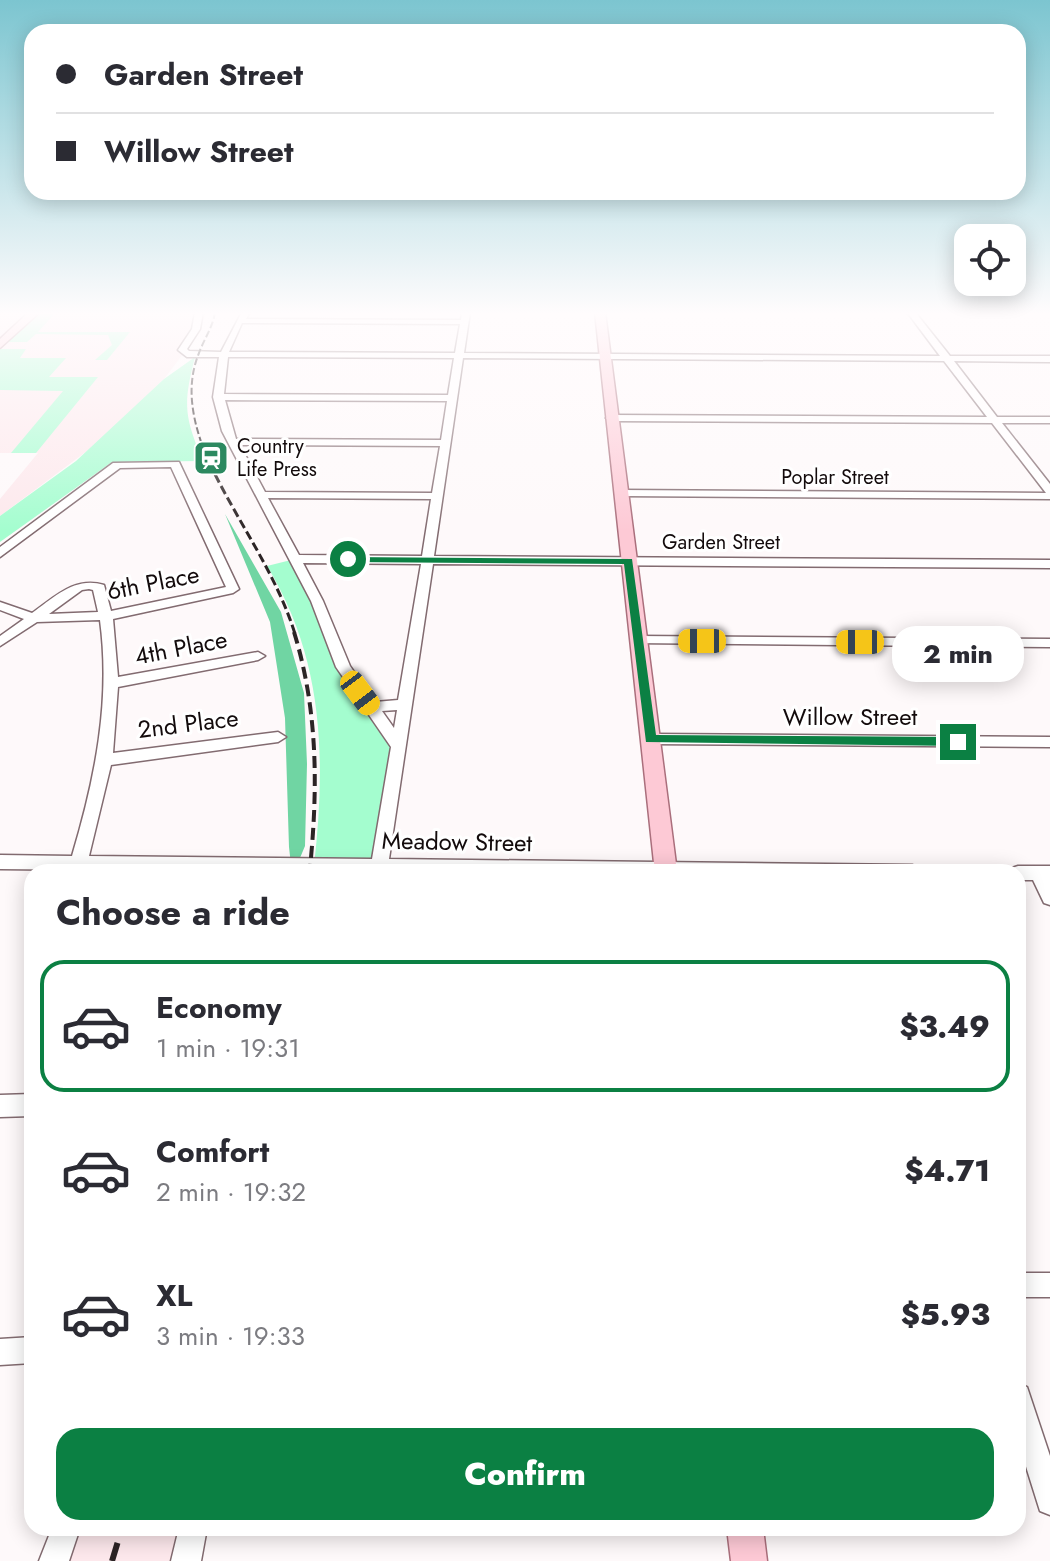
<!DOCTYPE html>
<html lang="en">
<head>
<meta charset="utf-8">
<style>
	body { margin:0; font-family:Jost,sans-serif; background:#f2f2f3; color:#2b2b33; height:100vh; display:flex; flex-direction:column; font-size:30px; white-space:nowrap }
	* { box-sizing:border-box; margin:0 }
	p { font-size:26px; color:#7c7c81 }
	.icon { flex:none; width:44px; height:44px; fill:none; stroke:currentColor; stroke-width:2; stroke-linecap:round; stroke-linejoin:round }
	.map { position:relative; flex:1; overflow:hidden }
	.details { position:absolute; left:24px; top:864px; width:1002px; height:672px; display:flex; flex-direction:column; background:#fff; border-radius:24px; box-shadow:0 4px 20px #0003 }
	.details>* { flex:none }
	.banner { position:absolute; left:24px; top:24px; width:1002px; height:176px; border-radius:24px; box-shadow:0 4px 20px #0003; display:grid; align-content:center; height:176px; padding:0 32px; background:#fff }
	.tools { position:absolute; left:954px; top:224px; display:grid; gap:16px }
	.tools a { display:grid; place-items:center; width:72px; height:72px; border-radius:16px; background:#fff; box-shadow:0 4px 20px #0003; font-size:40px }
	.end { position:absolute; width:36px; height:36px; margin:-18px; border:10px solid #0b8043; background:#fff; box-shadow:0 0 0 4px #fff }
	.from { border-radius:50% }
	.bubble { position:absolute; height:56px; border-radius:24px; background:#fff; box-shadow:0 4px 20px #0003; font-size:26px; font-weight:800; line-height:56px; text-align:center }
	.car { position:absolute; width:24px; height:48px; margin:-24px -12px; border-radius:10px; box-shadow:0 0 6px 2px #0007; background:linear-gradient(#f5c518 24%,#345 0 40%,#f5c518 0 76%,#345 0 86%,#f5c518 0) }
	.banner b { display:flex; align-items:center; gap:28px; height:76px; font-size:30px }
	.banner b+b { border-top:2px solid #e1e1e2 }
	.banner i { width:20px; height:20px; background:#2b2b33 }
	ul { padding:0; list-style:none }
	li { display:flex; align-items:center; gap:24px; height:132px; margin:0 16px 12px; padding:0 16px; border:4px solid transparent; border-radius:24px }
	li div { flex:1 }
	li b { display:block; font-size:30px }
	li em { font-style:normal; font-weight:800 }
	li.on { border-color:#0b8043 }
	li>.icon { width:72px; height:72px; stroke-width:1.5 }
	h2 { padding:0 32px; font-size:36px; line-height:96px }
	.primary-button { display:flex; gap:16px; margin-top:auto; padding:16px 32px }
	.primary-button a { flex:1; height:92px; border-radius:24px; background:#0b8043; color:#fff; font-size:32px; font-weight:800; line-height:92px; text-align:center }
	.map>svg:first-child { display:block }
	.built { fill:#fde8ec }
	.green { fill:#a4fdcf }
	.forest { fill:#70d5a3 }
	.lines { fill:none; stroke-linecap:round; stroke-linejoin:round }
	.minor-casing { stroke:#826b70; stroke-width:3 }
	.major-casing { stroke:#aa6f7c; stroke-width:3 }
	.minor { fill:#fff; fill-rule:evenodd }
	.major { fill:#fdc9d5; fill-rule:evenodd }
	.rail-far4 { stroke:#2c2425; stroke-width:2; stroke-dasharray:7 3; stroke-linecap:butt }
	.rail-far3 { stroke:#2c2425; stroke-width:3; stroke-dasharray:9 4; stroke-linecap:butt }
	.rail-far2 { stroke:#2c2425; stroke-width:4; stroke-dasharray:12 6; stroke-linecap:butt }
	.rail-far1 { stroke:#2c2425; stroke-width:5; stroke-dasharray:15 7; stroke-linecap:butt }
	.rail { stroke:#2c2425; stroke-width:6; stroke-dasharray:19 10; stroke-linecap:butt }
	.route { fill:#0b8043 }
	.labels { text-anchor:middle; stroke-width:6; stroke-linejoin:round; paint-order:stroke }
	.far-poi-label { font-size:20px; fill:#130b0c; stroke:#fff; text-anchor:start }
	.far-street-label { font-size:20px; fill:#130b0c; stroke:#fff }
	.street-label { font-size:24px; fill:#130b0c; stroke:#fff }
</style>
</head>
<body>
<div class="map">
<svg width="1050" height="1561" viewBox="0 0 1050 1561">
	<rect width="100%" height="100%" fill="#fef9fa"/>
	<path class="built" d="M0,312H206V313L199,333L164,379L103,439L0,516V499L38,453H0Z
		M66,1528H194L187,1561H54Z"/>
	<path class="green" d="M35,312H56L38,332H130L107,360H95L112,345L108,335L36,334L27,342H4Z
		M0,349H26L20,358H66L49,377H98L36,453H11L63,391L0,390Z
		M195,357C183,404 184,416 203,461L112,462L0,542V516L76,461L164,379Z
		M295,559L343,667L393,739L380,865L314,866C326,760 324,659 267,566Z"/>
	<path class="forest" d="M225,514L281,612L304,693L307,764L305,846L297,865H291L289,847L285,718L270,622Z"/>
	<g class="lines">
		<defs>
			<path id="minor" d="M195,312H203L200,329L187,349L189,351L221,352L242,312H250L246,319L461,320L462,312H470L464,353L940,356L907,312H915L950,356H1050V362L954,361L997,417H1050V423H1002L1050,484V499L621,496L615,493L621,490L1046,493L992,423L611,421L606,418L611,415L987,417L944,361L463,358L434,556L1050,560V568L433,564L389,859L912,865L918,867L921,872H279L0,869V855L72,856C95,779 111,701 100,620L37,622L0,646V636L24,619L0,610V602L32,613C55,597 75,576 104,585L111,611L226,587L171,467L120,468L0,557V547L113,463L179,462L239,589L233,593L113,619L118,677L258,652L265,656L258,660L118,687L113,753L278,732L286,737L278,742L111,765L89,856L372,859L391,747L336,667L311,601L222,431L213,397L219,357H187L178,350L192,329ZM242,323L460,324L455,353L229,352ZM228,357L454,358L448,395L224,394ZM225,400L447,401L441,440L236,439ZM240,445L440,446L432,493L265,492ZM268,498L431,499L422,556L299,555ZM303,563L421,564L398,700L375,702L350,666L323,601ZM89,589L93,590L98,612L49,614L82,590ZM397,710L394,728L382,711Z
				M638,636L1050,639V647L633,643V637Z
				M650,734L1050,737V747L650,744L642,739Z
				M1018,866H1050V905L1044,903L1033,880H1018V872H1010L1012,868Z
				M32,1094V1116L0,1117V1095Z
				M1018,1273H1050V1297H1018Z
				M32,1337V1363L0,1365V1339Z
				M1018,1383L1027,1387L1050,1456V1515L1040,1511L1018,1441Z
				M52,1528H80L69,1561H39Z
				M179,1528H207L201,1561H171Z"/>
			<path id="major" d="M29,312H40L0,348V339Z
				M595,312H605L677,872H655Z
				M727,1528H763L767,1561H731Z"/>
		</defs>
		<use href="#minor" class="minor-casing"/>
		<use href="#major" class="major-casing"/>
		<use href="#minor" class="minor"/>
		<use href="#major" class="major"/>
		<path class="rail-far4" d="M205,453C193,421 185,387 199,353C204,339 213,327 215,312"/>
		<path class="rail-far3" d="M204,451C231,513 275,569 295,634"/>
		<path class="rail-far2" d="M294,632C318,710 318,788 310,868"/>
		<path class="rail-far1" d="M310,872L311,866"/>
		<path class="rail" d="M112,1561L122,1528"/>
	</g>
	<linearGradient id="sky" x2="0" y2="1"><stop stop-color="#7cc5d0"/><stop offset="0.59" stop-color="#fffcfd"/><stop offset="1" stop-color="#fffcfd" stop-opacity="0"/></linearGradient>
	<rect width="1050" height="531" fill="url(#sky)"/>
	<path class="route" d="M345,557L632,559L656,735L958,737L964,742L958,746L646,742L624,564L348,562L343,559Z"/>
	<defs>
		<symbol id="station-square" viewBox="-11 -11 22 22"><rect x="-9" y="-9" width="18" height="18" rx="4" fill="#2c8960" stroke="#fff"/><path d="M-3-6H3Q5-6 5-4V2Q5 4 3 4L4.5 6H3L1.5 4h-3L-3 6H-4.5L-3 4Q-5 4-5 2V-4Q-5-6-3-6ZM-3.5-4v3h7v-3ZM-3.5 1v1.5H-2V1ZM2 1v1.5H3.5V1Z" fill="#fff"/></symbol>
	</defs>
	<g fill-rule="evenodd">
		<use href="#station-square" x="191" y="438" width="40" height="40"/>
	</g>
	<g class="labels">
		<g class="far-poi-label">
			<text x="237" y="453">Country<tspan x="237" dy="23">Life Press</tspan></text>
		</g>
		<g class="far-street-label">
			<text x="835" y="484">Poplar Street</text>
			<text x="721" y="549">Garden Street</text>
		</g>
		<g class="street-label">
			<text transform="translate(153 583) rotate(-11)" y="8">6th Place</text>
			<text transform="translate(181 648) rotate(-11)" y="8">4th Place</text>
			<text x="850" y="725">Willow Street</text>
			<text transform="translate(188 724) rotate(-7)" y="8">2nd Place</text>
			<text transform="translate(457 842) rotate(1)" y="8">Meadow Street</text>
		</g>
	</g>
</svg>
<div class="tools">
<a><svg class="icon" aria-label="locate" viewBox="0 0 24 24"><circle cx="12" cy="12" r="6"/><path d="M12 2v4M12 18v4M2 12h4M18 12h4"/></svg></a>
</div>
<i class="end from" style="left:348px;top:559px"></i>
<i class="end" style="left:958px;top:742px"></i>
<div class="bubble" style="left:892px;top:626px;width:132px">2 min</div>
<i class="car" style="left:702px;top:641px;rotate:270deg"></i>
<i class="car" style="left:860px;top:642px;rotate:270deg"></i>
<i class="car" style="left:360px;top:693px;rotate:143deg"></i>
<div class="banner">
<b><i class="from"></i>Garden Street</b>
<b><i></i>Willow Street</b>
</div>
<section class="details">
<h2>Choose a ride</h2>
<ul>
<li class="on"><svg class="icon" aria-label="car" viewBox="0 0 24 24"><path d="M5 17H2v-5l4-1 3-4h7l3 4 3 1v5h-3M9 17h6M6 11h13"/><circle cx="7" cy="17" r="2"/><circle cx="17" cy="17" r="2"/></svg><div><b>Economy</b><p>1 min · 19:31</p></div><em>$3.49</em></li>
<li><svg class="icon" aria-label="car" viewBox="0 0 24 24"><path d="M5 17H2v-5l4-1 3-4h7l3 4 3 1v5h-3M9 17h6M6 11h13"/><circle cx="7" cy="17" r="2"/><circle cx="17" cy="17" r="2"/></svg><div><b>Comfort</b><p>2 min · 19:32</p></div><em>$4.71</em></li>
<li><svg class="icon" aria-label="car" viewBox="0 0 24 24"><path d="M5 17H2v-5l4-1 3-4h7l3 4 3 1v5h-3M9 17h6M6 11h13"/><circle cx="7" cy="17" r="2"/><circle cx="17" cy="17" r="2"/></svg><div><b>XL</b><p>3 min · 19:33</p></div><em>$5.93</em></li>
</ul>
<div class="primary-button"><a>Confirm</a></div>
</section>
</div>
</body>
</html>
